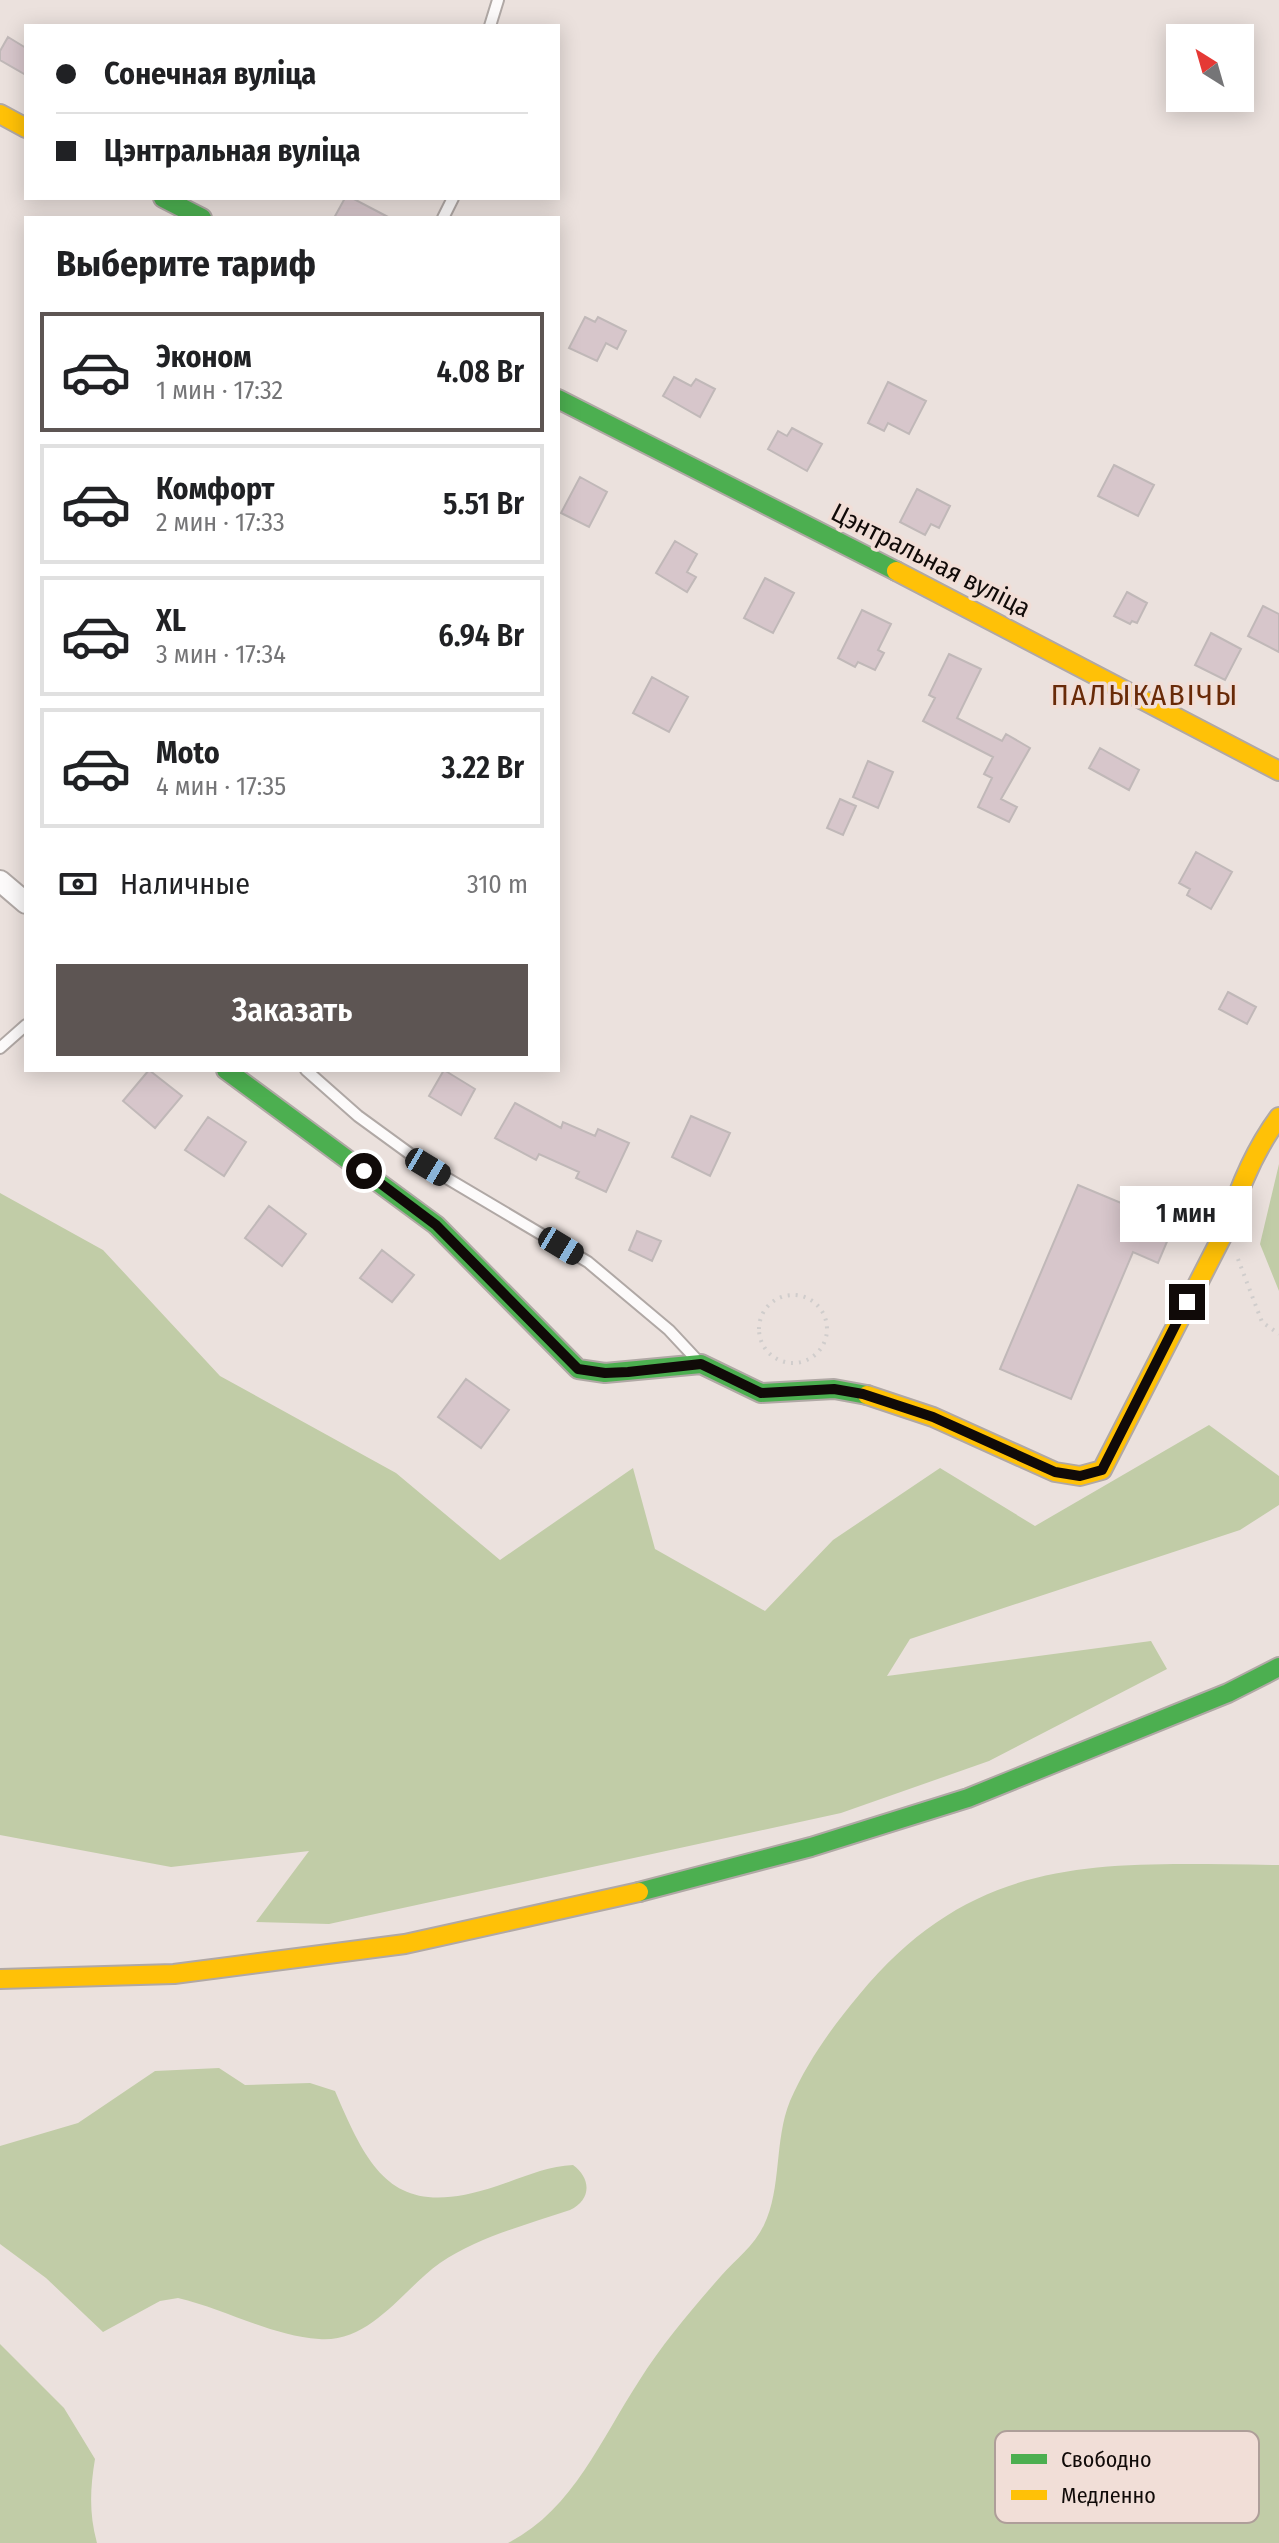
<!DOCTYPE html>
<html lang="ru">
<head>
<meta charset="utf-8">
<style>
	body { margin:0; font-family:"Fira Sans Condensed",sans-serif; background:#f6f6f6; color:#202124; height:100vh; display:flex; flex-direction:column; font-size:30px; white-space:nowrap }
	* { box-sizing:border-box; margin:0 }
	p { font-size:26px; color:#757577 }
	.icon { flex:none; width:44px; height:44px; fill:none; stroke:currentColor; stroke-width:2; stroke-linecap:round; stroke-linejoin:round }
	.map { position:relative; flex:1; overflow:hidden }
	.panel { position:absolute; left:24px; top:216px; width:536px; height:856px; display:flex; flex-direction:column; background:#fff; border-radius:0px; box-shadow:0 4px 20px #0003 }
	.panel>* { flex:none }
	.top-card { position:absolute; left:24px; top:24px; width:536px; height:176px; border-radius:0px; box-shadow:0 4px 20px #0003; display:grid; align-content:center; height:176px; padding:0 32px; background:#fff }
	.needle { width:52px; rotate:323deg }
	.fabs { position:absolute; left:1166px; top:24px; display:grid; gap:16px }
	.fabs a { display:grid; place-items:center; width:88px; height:88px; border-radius:0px; background:#fff; box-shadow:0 4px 20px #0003; font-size:40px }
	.end { position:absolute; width:36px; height:36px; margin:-18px; border:10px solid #100a08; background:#fff; box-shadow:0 0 0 4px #fff }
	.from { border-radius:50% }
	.bubble { position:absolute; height:56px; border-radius:0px; background:#fff; box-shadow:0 4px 20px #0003; font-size:26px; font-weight:600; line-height:56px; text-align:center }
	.car { position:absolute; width:24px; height:48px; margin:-24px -12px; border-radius:10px; box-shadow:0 0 6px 2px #0007; background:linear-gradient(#222 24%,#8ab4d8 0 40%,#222 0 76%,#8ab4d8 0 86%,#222 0) }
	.top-card b { display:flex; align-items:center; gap:28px; height:76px; font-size:30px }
	.top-card b+b { border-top:2px solid #e0e0e0 }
	.top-card i { width:20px; height:20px; background:#202124 }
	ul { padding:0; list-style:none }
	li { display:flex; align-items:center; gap:24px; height:120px; margin:0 16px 12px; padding:0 16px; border:4px solid #e0e0e0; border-radius:0px }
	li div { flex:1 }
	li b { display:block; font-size:30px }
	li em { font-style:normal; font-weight:600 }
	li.on { border-color:#5d5553 }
	li>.icon { width:72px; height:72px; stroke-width:1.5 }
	h2 { padding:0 32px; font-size:36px; line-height:96px }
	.pay { display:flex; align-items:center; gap:20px; height:88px; padding:0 32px; font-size:30px }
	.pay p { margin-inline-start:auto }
	.action { display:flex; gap:16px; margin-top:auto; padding:16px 32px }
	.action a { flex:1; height:92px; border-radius:0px; background:#5d5553; color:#fff; font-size:32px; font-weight:600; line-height:92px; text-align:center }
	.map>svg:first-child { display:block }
	.forest { fill:#c1cca7 }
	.building { fill:#d7c6cb; stroke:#c0b8b8; stroke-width:2 }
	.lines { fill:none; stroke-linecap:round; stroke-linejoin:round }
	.lane-casing { stroke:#b0a8a5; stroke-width:14 }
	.street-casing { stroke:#b0a8a5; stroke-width:24 }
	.fast-casing { stroke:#b0a8a5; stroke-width:22 }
	.slow-casing { stroke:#b0a8a5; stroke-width:22 }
	.path { stroke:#d0cdcc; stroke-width:4; stroke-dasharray:2 6; stroke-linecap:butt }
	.lane { stroke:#fcfafa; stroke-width:10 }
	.street { stroke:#fcfafa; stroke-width:20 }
	.fast { stroke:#4caf50; stroke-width:18 }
	.slow { stroke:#ffc107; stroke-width:18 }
	.route { stroke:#100a08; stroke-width:10 }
	.labels { text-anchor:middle; stroke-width:7; stroke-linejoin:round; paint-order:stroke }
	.street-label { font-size:26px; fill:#100a08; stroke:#f1ded7 }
	.quarter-label { font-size:30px; letter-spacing:2px; fill:#692a08; stroke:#f1ded7 }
	.key { fill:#f1ded7; stroke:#ae9e99; stroke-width:2 }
	.key-label { font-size:22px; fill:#100a08 }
</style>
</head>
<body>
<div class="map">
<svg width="1279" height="2543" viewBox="0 0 1279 2543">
	<rect width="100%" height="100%" fill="#ebe1dd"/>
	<path class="forest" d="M1279,1164V1291L1260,1244Z
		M0,1193L103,1250L220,1376L396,1473L500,1560L633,1468L655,1549L765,1611L833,1540L940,1468L1035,1526L1209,1425L1279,1476V1505L1240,1530L910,1639L887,1676L1151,1641L1167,1669L989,1761L841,1813L329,1924L256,1922L309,1851L171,1867L0,1835Z
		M1279,1865V2543H508C573,2510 601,2439 639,2381C663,2343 692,2309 721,2276C736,2259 754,2246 764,2225C782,2188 774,2140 790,2101C807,2062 832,2027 859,1995C979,1849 1107,1864 1279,1865Z
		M219,2068L245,2085L310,2083L335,2091C371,2176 396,2220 497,2186C521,2178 547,2166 573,2165C592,2179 591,2200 570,2210C526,2225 478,2237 440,2263C402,2290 371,2343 319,2339C271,2336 225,2309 178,2298L160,2301L103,2332L46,2278L0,2244V2146L78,2123L155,2071Z
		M0,2344L64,2408L95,2459C90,2489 89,2514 97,2543H0Z"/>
	<path class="building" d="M8,37L26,48V75L0,60V51Z
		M345,198H352L390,218H334Z
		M585,317L595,322L598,317L626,331L617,349L606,343L597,361L569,348Z
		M674,377L691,386L696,379L715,389L700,417L663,396Z
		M888,382L926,401L909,434L888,423L884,431L868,423Z
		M792,428L822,444L807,471L768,449L778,431L787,436Z
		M1114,465L1154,485L1138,516L1098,496Z
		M580,477L607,492L589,527L561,513Z
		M917,489L950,506L939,528L931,524L925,535L900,522Z
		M675,541L697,554L687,572L696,577L687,592L656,573Z
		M765,578L794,593L773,633L744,618Z
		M1127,592L1147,603L1137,623L1132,621L1130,624L1114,616Z
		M1263,606L1279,614V652L1248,636Z
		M862,610L891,624L878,650L884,653L875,670L858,662L855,667L838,658Z
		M1211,633L1241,649L1225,680L1195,665Z
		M949,654L981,669L957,718L1002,741L1006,734L1030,748L1001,799L1017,807L1009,822L978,807L992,778L984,774L993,757L923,721L935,698L929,695Z
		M652,677L688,697L669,732L633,713Z
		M1100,748L1139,770L1129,790L1089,768Z
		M868,761L893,772L878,808L853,797Z
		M840,799L856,806L843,835L827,828Z
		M1196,852L1232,872L1211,909L1187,895L1190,889L1179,883Z
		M1228,992L1256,1007L1247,1024L1219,1009Z
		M149,1070L182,1096L155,1128L123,1101Z
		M444,1070L475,1089L461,1115L429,1096Z
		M515,1103L561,1128L563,1122L595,1136L598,1129L629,1143L606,1192L576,1178L579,1172L539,1154L536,1160L495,1138Z
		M691,1116L730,1133L710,1176L672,1157Z
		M208,1117L246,1142L224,1176L185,1150Z
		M1078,1185L1174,1225L1158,1263L1133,1252L1071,1399L1000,1369Z
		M269,1206L306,1234L282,1266L245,1238Z
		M637,1231L661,1241L652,1261L629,1250Z
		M382,1250L414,1275L392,1302L360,1278Z
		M466,1379L509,1410L481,1448L438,1417Z"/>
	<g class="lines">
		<defs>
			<path id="lane" d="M490,26L498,0
				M443,218L453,198
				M0,1048L26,1025
				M306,1070L358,1116L428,1167L588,1262L669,1330L697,1360"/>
			<path id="street" d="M0,881L26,903"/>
			<path id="fast" d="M163,198L202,218
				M558,399L896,571
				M226,1070L436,1225L578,1369L605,1373L701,1364L761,1393L834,1389L867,1395
				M639,1892L811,1847L968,1798L1228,1693L1279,1667"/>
			<path id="slow" d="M0,114L26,128
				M896,571L1279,771
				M867,1395L933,1417L1055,1472L1080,1476L1102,1470L1227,1227C1239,1187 1254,1151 1279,1117
				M0,1979L174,1974L405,1944L639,1892"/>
		</defs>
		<use href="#lane" class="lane-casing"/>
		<use href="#street" class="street-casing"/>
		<use href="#fast" class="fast-casing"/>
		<use href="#slow" class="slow-casing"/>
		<path class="path" d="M1238,1259L1262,1322L1279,1334
			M759 1329a34 34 0 1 1 68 0a34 34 0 1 1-68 0Z"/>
		<use href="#lane" class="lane"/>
		<use href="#street" class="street"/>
		<use href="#fast" class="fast"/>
		<use href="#slow" class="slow"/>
	</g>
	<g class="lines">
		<path class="route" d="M364,1171L436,1225L578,1369L605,1373L628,1372L701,1364L761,1393L834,1389L863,1394L933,1417L1055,1472L1080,1476L1102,1470L1187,1302"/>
	</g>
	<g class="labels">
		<g class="street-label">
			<text transform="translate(931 560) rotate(27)" y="9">Цэнтральная вуліца</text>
		</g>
		<g class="quarter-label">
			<text x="1145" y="705">ПАЛЫКАВІЧЫ</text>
		</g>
	</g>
	<rect x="995" y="2431" width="264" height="92" rx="12" class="key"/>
	<rect x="1011" y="2454" width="36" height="10" fill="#4caf50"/>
	<rect x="1011" y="2490" width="36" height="10" fill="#ffc107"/>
	<g class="key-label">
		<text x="1061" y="2467">Свободно</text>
		<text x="1061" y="2503">Медленно</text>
	</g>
</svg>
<div class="fabs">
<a><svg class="needle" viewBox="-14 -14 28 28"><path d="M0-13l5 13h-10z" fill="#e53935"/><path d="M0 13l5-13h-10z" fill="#757577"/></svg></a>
</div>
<i class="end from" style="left:364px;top:1171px"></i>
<i class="end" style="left:1187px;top:1302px"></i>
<div class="bubble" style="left:1120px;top:1186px;width:132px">1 мин</div>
<i class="car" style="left:428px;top:1167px;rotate:121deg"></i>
<i class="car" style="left:561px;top:1246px;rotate:121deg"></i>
<div class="top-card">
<b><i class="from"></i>Сонечная вуліца</b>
<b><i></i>Цэнтральная вуліца</b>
</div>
<section class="panel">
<h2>Выберите тариф</h2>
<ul>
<li class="on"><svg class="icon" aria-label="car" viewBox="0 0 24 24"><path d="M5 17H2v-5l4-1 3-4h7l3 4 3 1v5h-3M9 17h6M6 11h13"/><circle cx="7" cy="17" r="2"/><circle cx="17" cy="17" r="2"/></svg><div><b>Эконом</b><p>1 мин · 17:32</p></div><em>4.08 Br</em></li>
<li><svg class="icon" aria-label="car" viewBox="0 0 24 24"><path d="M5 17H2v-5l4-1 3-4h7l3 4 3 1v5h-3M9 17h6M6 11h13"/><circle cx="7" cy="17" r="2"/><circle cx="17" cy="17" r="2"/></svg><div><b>Комфорт</b><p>2 мин · 17:33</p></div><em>5.51 Br</em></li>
<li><svg class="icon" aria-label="car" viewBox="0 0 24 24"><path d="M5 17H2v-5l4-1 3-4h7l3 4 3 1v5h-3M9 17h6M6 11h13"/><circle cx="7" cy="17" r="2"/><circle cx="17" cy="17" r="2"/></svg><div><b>XL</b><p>3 мин · 17:34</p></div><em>6.94 Br</em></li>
<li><svg class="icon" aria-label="car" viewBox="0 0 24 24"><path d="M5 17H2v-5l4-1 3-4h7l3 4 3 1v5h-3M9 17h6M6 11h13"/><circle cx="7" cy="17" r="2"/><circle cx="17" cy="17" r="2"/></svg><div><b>Moto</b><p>4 мин · 17:35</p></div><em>3.22 Br</em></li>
</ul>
<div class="pay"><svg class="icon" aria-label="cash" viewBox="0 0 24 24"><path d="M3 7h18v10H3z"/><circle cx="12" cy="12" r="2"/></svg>Наличные<p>310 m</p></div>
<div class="action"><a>Заказать</a></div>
</section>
</div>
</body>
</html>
